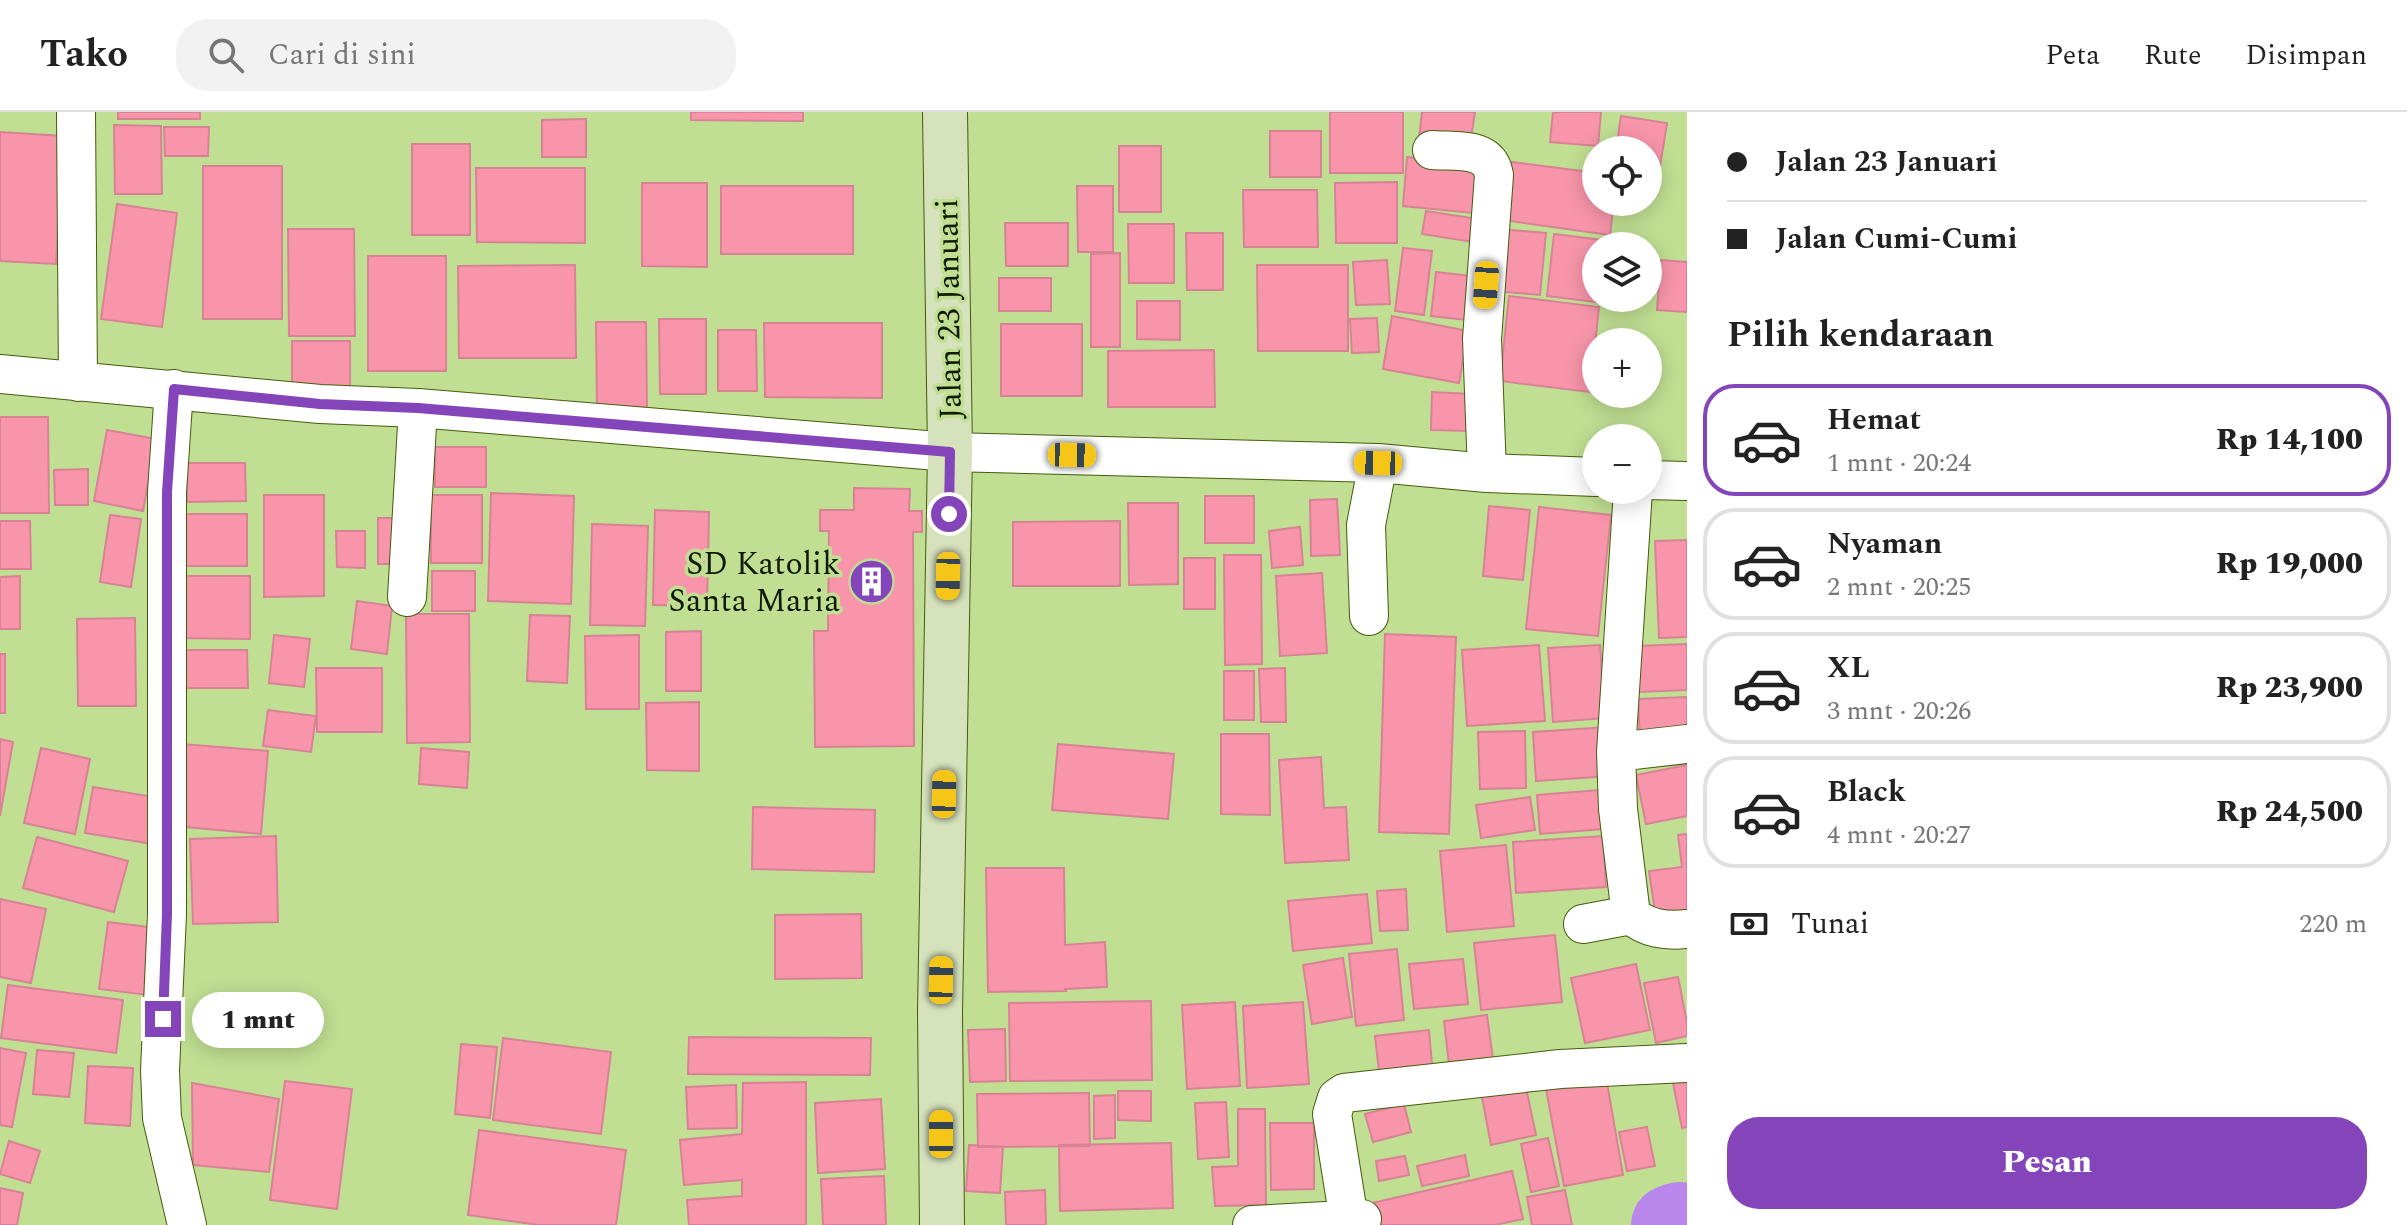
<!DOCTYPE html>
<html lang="id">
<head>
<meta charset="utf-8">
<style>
	body { margin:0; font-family:Spectral,serif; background:#f2f2f2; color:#222; height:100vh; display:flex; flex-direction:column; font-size:30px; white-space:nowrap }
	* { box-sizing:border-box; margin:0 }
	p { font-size:26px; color:#767676 }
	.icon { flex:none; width:44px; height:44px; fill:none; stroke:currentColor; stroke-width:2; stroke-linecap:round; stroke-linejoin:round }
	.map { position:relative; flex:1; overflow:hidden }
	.details { display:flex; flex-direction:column; background:#fff; width:720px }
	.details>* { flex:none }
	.banner { display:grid; align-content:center; height:176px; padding:0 40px; background:#fff }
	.tools { position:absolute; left:1582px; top:24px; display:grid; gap:16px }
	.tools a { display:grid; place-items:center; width:80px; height:80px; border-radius:50%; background:#fff; box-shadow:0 4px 20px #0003; font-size:40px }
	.end { position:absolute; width:36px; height:36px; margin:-18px; border:10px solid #8444ba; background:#fff; box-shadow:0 0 0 4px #fff }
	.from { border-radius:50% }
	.bubble { position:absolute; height:56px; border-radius:28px; background:#fff; box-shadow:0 4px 20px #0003; font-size:26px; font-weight:800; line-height:56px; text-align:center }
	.car { position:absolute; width:24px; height:48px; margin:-24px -12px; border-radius:10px; box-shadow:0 0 6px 2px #0007; background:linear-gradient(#f5c518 24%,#345 0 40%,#f5c518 0 76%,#345 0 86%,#f5c518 0) }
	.banner b { display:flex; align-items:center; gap:28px; height:76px; font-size:30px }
	.banner b+b { border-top:2px solid #e0e0e0 }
	.banner i { width:20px; height:20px; background:#222 }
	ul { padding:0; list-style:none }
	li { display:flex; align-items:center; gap:24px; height:112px; margin:0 16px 12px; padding:0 24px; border:4px solid #e0e0e0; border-radius:32px }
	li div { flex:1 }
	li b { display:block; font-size:30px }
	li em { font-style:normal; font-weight:800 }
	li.on { border-color:#8444ba }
	li>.icon { width:72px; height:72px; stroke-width:1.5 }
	h2 { padding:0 40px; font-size:36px; line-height:96px }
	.pay { display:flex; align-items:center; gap:20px; height:88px; padding:0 40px; font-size:30px }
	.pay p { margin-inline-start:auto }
	.primary-button { display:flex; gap:16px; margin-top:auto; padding:16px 40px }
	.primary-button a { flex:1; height:92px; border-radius:32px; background:#8444ba; color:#fff; font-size:32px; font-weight:800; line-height:92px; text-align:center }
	header { display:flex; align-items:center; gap:48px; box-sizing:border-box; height:112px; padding:0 40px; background:#fff; border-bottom:2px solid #e0e0e0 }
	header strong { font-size:38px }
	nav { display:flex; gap:44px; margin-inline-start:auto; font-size:28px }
	.search { width:560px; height:72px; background:#f2f2f2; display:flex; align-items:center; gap:20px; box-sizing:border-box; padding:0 28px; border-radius:32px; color:#767676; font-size:30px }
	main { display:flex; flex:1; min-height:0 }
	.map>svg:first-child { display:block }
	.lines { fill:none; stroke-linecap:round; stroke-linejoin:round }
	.river { stroke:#b986eb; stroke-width:80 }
	.building { fill:#f895ab; stroke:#d78395; stroke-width:2 }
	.street-casing { stroke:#445c0b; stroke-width:40 }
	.secondary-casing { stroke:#445c0b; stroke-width:46 }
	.street { stroke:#fff; stroke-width:38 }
	.secondary { stroke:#d6e2bc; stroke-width:44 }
	.route { stroke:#8444ba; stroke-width:10 }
	.labels { text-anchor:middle; stroke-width:7; stroke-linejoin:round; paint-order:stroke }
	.street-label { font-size:32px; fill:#101a00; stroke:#c0df92 }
	.poi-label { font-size:32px; fill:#101a00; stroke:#c0df92; text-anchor:end }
</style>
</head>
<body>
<header>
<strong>Tako</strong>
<div class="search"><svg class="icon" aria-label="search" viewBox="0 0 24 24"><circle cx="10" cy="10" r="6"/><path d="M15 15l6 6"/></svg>Cari di sini</div>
<nav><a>Peta</a><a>Rute</a><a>Disimpan</a></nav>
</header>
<main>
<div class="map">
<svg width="1687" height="1113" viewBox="0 0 1687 1113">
	<rect width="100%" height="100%" fill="#c0df92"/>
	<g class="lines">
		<path class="river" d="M1671,1113L1679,1110L1687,1111"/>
	</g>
	<path class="building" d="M118,0H200V7H118Z
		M691,0H803V9L691,8Z
		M1330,0H1403V61H1330Z
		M1422,0H1475L1470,33L1419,26Z
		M1553,0H1601L1598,34L1550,30Z
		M1621,4L1667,11L1658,67L1648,66V38H1616Z
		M586,7V45H542V8Z
		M114,13L161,14L162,82H115Z
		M164,15H209L208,44H165Z
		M1270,19H1321V65H1270Z
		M0,20L63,24L56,152L0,149Z
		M412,32H470V123H412Z
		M1119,34H1161V100H1119Z
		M1407,45L1477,52L1473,101L1403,94Z
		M1504,49L1596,61V90H1614L1610,123L1496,107Z
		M203,54H282V207H203Z
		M476,56H585V131L477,130Z
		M1397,70V131H1336L1335,71Z
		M642,71H707V155L642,154Z
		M721,74H853V142H721Z
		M1077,74H1113V140H1078Z
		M1243,78H1317L1318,135H1244Z
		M117,92L177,101L162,215L101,207Z
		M1426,99L1478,107L1474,130L1422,122Z
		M1005,111H1068V154H1006Z
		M1128,112H1174V171H1129Z
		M288,117H354L355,224H289Z
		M1499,117L1546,121L1540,183L1494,179Z
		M1186,121H1223V178H1187Z
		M1554,122L1611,129V134H1596V186H1604V191L1547,184Z
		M1403,136L1432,139L1424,203L1395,199Z
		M1120,141V235H1091V142Z
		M368,144H446V259H368Z
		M1387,148L1390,192L1356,193L1353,150Z
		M1661,148L1687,150V200L1657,198Z
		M575,153L576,246H459L458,154Z
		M1257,153H1348V239H1258Z
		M1436,160L1480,165L1475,209L1431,204Z
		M999,166H1051V199H999Z
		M1509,184L1599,195L1590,280L1500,269Z
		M1137,189H1180V228L1137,227Z
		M1392,204L1468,219L1459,271L1383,257Z
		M1377,206L1379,240L1352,241L1350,207Z
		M659,207H706V282H660Z
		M596,210H646L647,299L597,298Z
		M764,211H882V286L765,285Z
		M1001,212H1082V284H1001Z
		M718,218H756L757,279H718Z
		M292,229H350V278L292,279Z
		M1214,238L1215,295H1108V239Z
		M1432,280L1471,282L1469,319L1431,318Z
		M0,305H48L49,401H0Z
		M107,318L156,327L143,399L94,389Z
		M435,335H486V375H435Z
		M187,351H245L246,389L187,390Z
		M88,357V393H55L54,358Z
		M854,376L910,377L909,399H922V420H913L914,634L815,635L814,519H828L829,419H820V398H854Z
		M491,381L574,384L571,492L488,489Z
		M264,383H324V484L264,485Z
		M431,383H482V451H431Z
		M1205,384H1254V431H1205Z
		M1337,387L1340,443L1311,444L1310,388Z
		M1128,391H1178V472L1129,473Z
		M1489,394L1530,398L1523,468L1483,464Z
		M1539,395L1611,403L1598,524L1526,517Z
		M655,398L709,400L707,494L653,493Z
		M175,402H247V454H176Z
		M110,403L141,407L131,475L100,470Z
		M378,406H402L403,452H378Z
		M0,409H30L31,457H0Z
		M1120,409V474H1013V410Z
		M592,412L648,414L645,514L590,513Z
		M1300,415L1303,453L1272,456L1269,419Z
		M336,419H365V456L337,455Z
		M1687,428V525L1659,526L1655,429Z
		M1224,443H1261L1262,552L1225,553Z
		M1184,446H1215V497H1184Z
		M432,459H475V499H432Z
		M1322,461L1327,541L1280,544L1276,464Z
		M20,464V517H0V465Z
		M177,464H250V527L177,526Z
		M357,489L392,494L387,542L351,537Z
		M406,502H469L470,630L407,631Z
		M530,503L570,504L567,571L527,569Z
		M135,506L136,594H78L77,507Z
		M701,519V579H666V520Z
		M1385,522L1456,525L1449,722L1379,720Z
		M274,523L310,527L304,575L269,571Z
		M639,523V597H586L585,524Z
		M1687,532V578L1638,580L1636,534Z
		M1539,533L1545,609L1467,614L1462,538Z
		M1600,533L1605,606L1553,610L1548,536Z
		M179,538H247L248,576H178Z
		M0,542H5V601H0Z
		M316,556H382V620H317Z
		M1285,556L1286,610H1261L1259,557Z
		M1224,559H1254V608H1224Z
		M1687,585V627L1640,628L1638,587Z
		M699,590V659L647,658L646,591Z
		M268,598L316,604L311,640L263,634Z
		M1607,615L1611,664L1536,669L1533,620Z
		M1525,619L1526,676L1480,677L1478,620Z
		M1221,622H1269L1270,703L1221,702Z
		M0,627L13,630L0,704Z
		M182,632L268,639L261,722L175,714Z
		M1058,632L1174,642L1168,707L1052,698Z
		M41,636L90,647L75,722L24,711Z
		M421,636L469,640L467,676L419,672Z
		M1321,645L1324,696L1346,695L1349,748L1285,751L1279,648Z
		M1687,653V704L1646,712L1636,663Z
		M93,675L160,686L153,732L85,721Z
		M1600,678L1604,717L1540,722L1537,683Z
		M1530,685L1535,718L1481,726L1476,693Z
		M753,695L875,698L874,760L752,757Z
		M1687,722V803L1656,807L1649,759L1682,755L1678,723Z
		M276,724L278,810L193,812L190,727Z
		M1603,724L1606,775L1516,781L1513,730Z
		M37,725L128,749L114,800L23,776Z
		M1506,733L1514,814L1447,820L1440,739Z
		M986,756H1064L1065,833L1105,830L1107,875L1065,877L1066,879L988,880Z
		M1406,777L1408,818L1380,819L1377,779Z
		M1367,782L1372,831L1293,839L1288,789Z
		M0,787L46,797L31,871L0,865Z
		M861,802L862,866L775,867V803Z
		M108,810L157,816L148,883L99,877Z
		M1555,823L1562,890L1481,898L1474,831Z
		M1397,837L1404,908L1356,914L1349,842Z
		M1343,846L1352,905L1312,912L1303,853Z
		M1463,847L1468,892L1414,897L1409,852Z
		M1636,852L1650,918L1585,931L1571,866Z
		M1678,865L1687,910V924L1656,931L1644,871Z
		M8,873L123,888L116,941L1,926Z
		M1151,889L1152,968L1010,969L1009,891Z
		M1235,890L1240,974L1187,977L1182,893Z
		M1303,890L1309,972L1247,976L1243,894Z
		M1487,903L1494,955L1450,961L1444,909Z
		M1005,917L1006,969L970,970L968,918Z
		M1429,918L1433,963L1380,969L1375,924Z
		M689,925L871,926L870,963L688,962Z
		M503,926L611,940L601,1022L493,1008Z
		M461,932L497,935L490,1006L455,1002Z
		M0,936L26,941L12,1015L0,1013Z
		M37,938L74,941L69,985L33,982Z
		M88,954L133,956L130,1014L85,1011Z
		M1687,963V1015L1682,1016L1672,966Z
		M1606,965L1623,1063L1564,1074L1546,977Z
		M1524,966L1536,1023L1491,1033L1480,975Z
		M285,969L352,977L337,1097L270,1088Z
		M806,970V1113H689L687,1088L742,1084V1068L684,1073L680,1028L742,1022L743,971Z
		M192,971L279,987L269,1060L193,1053Z
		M736,973L737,1016L688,1017L686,975Z
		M1118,979H1151V1009L1118,1008Z
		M1089,981L1090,1034L978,1035L977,982Z
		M1115,983V1026L1094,1027V984Z
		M881,987L885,1057L818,1061L815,991Z
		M1226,990L1229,1045L1198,1047L1195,991Z
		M1404,992L1411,1020L1373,1030L1365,1002Z
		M1238,997H1265L1266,1093L1215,1094L1212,1055L1238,1054Z
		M1270,1011H1314V1077L1271,1078Z
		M1647,1015L1655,1054L1627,1059L1619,1020Z
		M479,1018L626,1038L616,1113H539L468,1103Z
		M1548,1026L1559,1074L1531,1080L1521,1032Z
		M9,1029L40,1039L30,1071L0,1062Z
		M1171,1031L1173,1096L1060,1099L1059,1033Z
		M969,1033L1003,1035L1000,1081L966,1079Z
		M1465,1043L1469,1064L1422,1074L1417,1054Z
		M1405,1044L1409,1063L1379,1069L1376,1049Z
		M1512,1059L1523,1107L1495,1113H1377L1372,1091Z
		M884,1064L886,1113H823L821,1067Z
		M0,1076L23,1081L17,1113H0Z
		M1045,1078L1046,1113H1006L1005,1080Z
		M1565,1078L1572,1113H1532L1527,1085Z"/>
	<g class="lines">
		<defs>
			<path id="street" d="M76,0L78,270
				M1432,38C1457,40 1489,34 1494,63L1482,227L1487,361
				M0,262L320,292L418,296L950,340L1378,351L1487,361L1596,365
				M174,277L167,380V802L160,959L162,1006L187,1113
				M1648,368L1687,369
				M407,485L418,296
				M1369,504L1366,413L1378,351
				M1616,640L1687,632
				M1631,803C1647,817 1666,819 1687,817
				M1583,812L1631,803L1618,697L1616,640L1633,378
				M1349,1108L1332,1002L1337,986L1344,981L1560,957L1687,951
				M1252,1113L1362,1107"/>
			<path id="secondary" d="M942,1113L940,900L950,340L945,0"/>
		</defs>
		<use href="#street" class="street-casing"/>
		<use href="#secondary" class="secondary-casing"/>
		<use href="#street" class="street"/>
		<use href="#secondary" class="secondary"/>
	</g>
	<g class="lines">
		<path class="route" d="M163,907L167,802V380L174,277L320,292L418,296L950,340L949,402"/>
	</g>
	<defs>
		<symbol id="building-disc" viewBox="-11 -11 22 22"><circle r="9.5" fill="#8444ba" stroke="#c0df92"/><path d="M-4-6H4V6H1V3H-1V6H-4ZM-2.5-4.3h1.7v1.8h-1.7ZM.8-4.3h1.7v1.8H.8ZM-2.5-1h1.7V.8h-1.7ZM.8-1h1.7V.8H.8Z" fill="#fff"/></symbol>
	</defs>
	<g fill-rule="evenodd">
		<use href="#building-disc" x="846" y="444" width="51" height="51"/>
	</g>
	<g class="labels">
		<g class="street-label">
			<text transform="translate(948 197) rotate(-91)" y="11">Jalan 23 Januari</text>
		</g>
		<g class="poi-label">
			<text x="840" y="462">SD Katolik<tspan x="840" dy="37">Santa Maria</tspan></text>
		</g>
	</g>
</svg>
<div class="tools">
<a><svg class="icon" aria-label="locate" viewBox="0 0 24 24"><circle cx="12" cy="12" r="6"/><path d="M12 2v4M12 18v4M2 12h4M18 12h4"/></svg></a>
<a><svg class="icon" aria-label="layers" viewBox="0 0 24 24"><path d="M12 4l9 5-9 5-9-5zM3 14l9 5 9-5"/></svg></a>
<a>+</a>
<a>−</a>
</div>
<i class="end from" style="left:949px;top:402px"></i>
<i class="end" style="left:163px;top:907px"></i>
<div class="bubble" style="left:192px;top:880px;width:132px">1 mnt</div>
<i class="car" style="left:1486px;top:173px;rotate:184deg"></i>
<i class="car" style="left:1072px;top:343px;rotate:91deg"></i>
<i class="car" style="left:1378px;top:351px;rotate:271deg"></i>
<i class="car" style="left:948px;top:464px;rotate:181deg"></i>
<i class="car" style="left:944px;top:682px;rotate:1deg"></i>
<i class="car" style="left:941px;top:868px;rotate:1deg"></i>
<i class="car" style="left:941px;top:1022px;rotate:0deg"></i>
</div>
<section class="details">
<div class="banner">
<b><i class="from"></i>Jalan 23 Januari</b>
<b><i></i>Jalan Cumi-Cumi</b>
</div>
<h2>Pilih kendaraan</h2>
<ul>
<li class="on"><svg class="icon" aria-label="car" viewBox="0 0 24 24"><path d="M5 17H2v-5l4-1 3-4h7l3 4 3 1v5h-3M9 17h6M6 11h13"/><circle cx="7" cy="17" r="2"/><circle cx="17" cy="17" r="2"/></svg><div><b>Hemat</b><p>1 mnt · 20:24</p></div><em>Rp 14,100</em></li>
<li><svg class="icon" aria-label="car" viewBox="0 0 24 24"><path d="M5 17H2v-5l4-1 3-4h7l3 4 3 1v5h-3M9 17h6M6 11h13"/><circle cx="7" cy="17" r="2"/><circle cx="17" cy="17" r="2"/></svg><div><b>Nyaman</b><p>2 mnt · 20:25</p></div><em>Rp 19,000</em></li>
<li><svg class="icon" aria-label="car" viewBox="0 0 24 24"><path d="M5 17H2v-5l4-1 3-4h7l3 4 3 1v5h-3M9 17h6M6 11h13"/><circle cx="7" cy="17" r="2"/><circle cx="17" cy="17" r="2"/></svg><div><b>XL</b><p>3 mnt · 20:26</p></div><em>Rp 23,900</em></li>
<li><svg class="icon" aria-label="car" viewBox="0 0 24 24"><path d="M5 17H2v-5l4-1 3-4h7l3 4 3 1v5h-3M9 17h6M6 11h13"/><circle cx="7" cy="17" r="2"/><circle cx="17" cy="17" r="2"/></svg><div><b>Black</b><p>4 mnt · 20:27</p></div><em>Rp 24,500</em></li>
</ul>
<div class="pay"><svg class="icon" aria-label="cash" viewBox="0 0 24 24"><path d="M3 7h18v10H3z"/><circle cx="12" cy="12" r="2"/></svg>Tunai<p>220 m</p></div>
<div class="primary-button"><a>Pesan</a></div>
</section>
</main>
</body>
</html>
